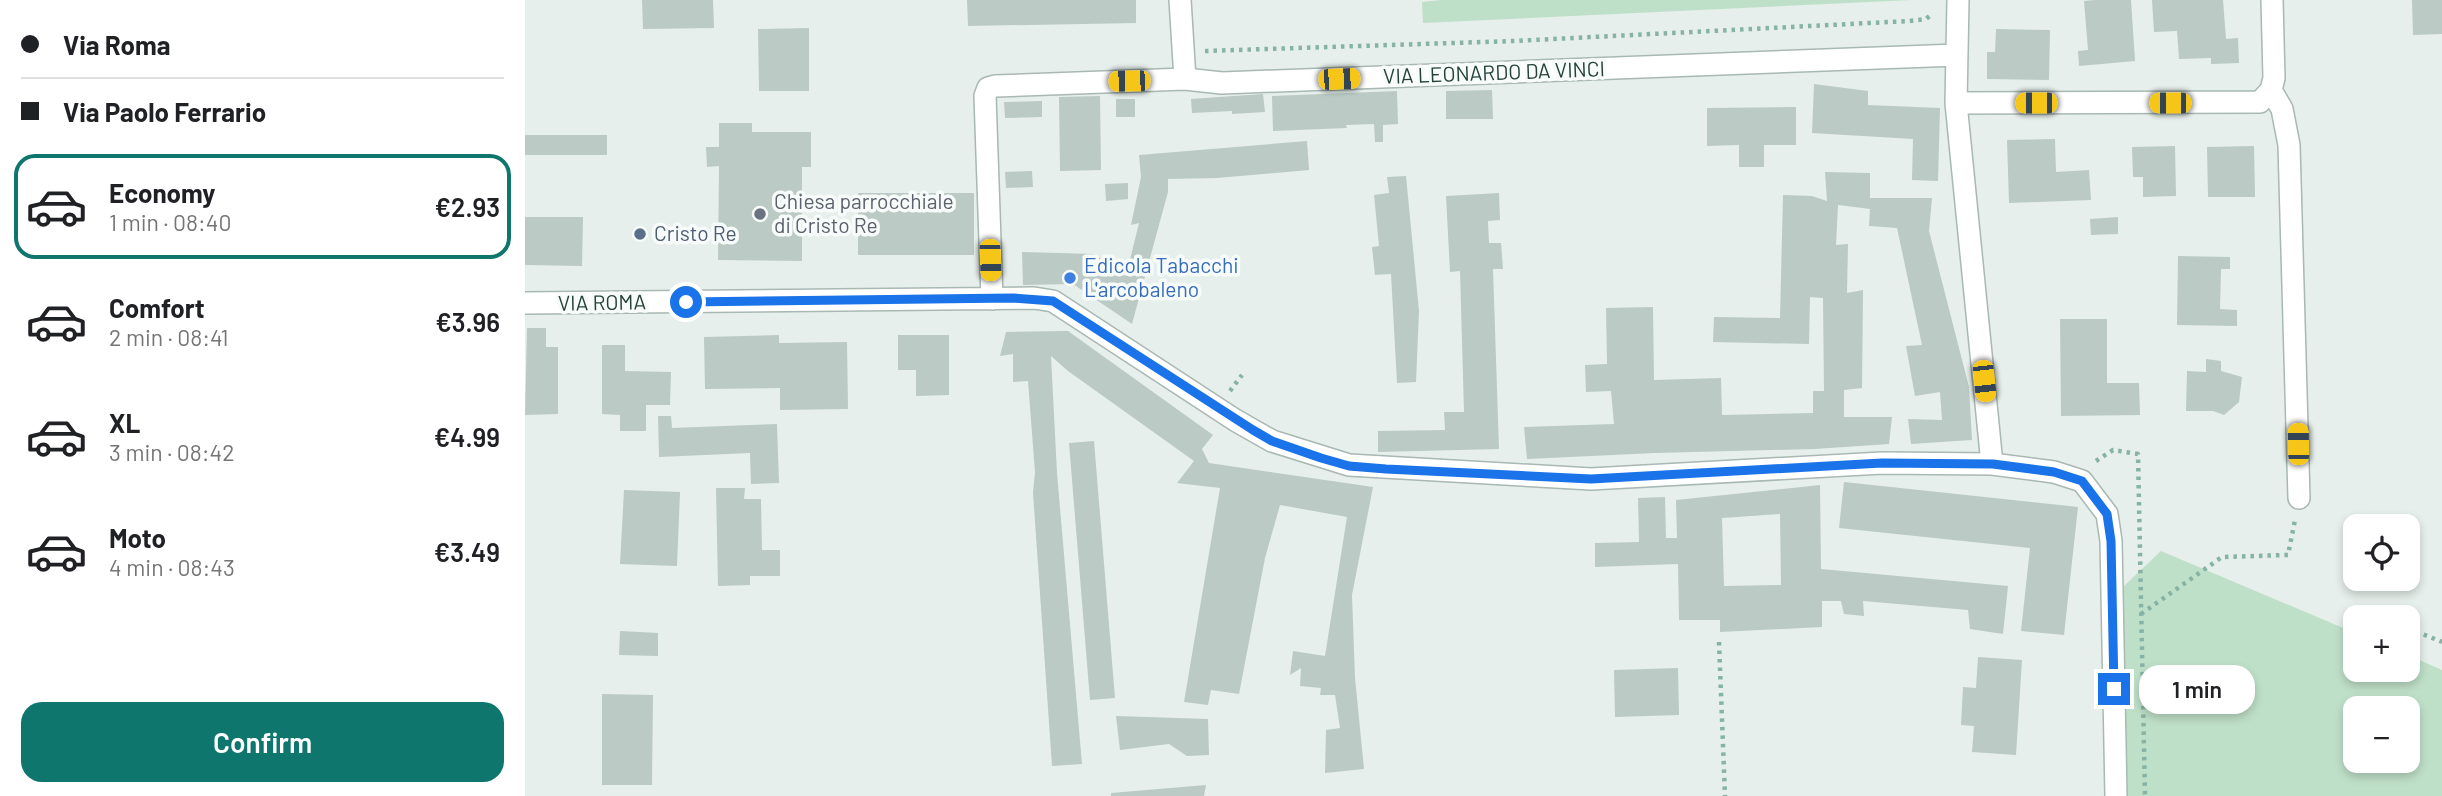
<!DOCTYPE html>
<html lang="en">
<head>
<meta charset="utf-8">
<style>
	body { margin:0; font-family:Barlow,sans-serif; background:#f6f6f6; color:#202124; height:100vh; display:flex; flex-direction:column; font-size:26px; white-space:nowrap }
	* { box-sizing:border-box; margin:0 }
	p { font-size:23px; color:#757577 }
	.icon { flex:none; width:38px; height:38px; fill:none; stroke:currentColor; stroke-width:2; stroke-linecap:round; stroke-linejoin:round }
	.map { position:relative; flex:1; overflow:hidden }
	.sheet { display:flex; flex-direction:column; background:#fff; width:525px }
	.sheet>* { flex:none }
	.guide { display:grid; align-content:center; height:154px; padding:0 21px; background:#fff }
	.controls { position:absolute; left:1818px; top:514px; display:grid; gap:14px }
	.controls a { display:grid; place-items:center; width:77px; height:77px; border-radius:14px; background:#fff; box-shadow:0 4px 10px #0003; font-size:35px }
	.end { position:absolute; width:32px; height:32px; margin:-16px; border:9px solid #1a73e8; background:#fff; box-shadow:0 0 0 4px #fff }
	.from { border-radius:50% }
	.bubble { position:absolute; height:49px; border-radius:21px; background:#fff; box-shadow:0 4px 10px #0003; font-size:23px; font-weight:600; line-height:49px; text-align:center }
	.car { position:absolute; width:21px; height:42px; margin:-21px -10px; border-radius:9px; box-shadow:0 0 5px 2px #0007; background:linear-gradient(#f5c518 24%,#345 0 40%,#f5c518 0 76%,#345 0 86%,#f5c518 0) }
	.guide b { display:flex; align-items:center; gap:24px; height:66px; font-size:26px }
	.guide b+b { border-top:2px solid #e0e0e0 }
	.guide i { width:18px; height:18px; background:#202124 }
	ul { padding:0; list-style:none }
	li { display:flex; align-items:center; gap:21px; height:105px; margin:0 14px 10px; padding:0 7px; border:4px solid transparent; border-radius:21px }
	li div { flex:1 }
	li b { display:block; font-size:26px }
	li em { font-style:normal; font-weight:600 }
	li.current { border-color:#0f766e }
	li>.icon { width:63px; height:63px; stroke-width:1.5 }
	.action { display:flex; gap:14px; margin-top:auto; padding:14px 21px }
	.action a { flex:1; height:80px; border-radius:21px; background:#0f766e; color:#fff; font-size:28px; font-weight:600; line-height:80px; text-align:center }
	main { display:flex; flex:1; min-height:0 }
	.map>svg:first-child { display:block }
	.green { fill:#bfe0c8; fill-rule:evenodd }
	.building { fill:#bbcac4; fill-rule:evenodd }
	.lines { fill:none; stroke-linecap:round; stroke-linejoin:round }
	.minor-casing { stroke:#a8b8b2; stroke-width:24 }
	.path { stroke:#86b3a5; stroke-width:4.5; stroke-dasharray:3.5 5; stroke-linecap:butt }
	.minor { stroke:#fff; stroke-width:21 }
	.route { stroke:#1a73e8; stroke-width:9 }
	.worship-dot { fill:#6b7280; stroke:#f7fbf9; stroke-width:2.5 }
	.service-dot { fill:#5c6f8a; stroke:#f7fbf9; stroke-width:2.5 }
	.shop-dot { fill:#3f7fe0; stroke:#f7fbf9; stroke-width:2.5 }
	.labels { text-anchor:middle; stroke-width:7; stroke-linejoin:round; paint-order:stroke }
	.street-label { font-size:21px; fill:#24423a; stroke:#f7fbf9 }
	.worship-label { font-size:21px; fill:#5b616d; stroke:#f7fbf9; text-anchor:start }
	.service-label { font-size:21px; fill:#4e5e75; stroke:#f7fbf9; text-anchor:start }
	.shop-label { font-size:21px; fill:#366cbe; stroke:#f7fbf9; text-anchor:start }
</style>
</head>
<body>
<main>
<section class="sheet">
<div class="guide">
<b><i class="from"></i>Via Roma</b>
<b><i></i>Via Paolo Ferrario</b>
</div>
<ul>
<li class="current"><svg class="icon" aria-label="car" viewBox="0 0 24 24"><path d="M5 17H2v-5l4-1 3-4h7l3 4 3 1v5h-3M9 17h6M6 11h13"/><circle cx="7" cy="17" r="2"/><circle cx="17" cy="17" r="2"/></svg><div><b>Economy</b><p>1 min · 08:40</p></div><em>€2.93</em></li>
<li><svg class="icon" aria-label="car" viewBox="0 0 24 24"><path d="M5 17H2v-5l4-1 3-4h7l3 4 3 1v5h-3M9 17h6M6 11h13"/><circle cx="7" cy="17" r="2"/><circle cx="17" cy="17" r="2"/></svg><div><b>Comfort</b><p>2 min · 08:41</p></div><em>€3.96</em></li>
<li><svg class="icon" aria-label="car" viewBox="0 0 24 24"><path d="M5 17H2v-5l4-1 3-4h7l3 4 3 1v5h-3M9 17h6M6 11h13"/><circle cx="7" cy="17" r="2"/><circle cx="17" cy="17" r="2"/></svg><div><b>XL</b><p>3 min · 08:42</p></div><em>€4.99</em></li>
<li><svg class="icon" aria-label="car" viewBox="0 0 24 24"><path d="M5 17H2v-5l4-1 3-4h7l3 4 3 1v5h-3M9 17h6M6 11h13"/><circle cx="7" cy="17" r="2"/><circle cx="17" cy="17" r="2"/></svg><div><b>Moto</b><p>4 min · 08:43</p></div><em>€3.49</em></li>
</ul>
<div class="action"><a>Confirm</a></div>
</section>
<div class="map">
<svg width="1917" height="796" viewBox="0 0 1917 796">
	<rect width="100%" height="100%" fill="#e6efeb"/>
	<path class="green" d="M916,0H1387L898,23L897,2Z
		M1636,551L1830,633V670H1883V655L1917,670V796H1592L1590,767L1599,586ZM1830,709H1883V761H1830Z"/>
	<path class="building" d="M117,0H188L189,28L118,29Z
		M442,0H611V23L443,26Z
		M1571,0H1606L1610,61L1554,66L1553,51L1563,50L1559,1Z
		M1627,0H1698L1701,39L1713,38L1714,63L1686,64V58L1654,59L1652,31L1629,32Z
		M1887,0H1917V34L1888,35Z
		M284,28V91H234L233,29Z
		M1471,29L1525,30L1524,80L1462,79V52H1470Z
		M1289,84L1343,91V105L1415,108L1413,181L1387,180L1388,139L1287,133Z
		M967,90L968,119H921V91Z
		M872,91L873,124L858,125V142H850L849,124L821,125L822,128L748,131L747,96Z
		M738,94L740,112L707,114V111L667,113L666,99Z
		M575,96L576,170L535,171L534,97Z
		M591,99H610V117H591Z
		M517,101V117L480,118L479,102Z
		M1271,107V145H1239V167H1214V145L1182,146V108Z
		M194,123H227V132H286V167H277V261L193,260L194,166L182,167L181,147H194Z
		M0,135H82V155H0Z
		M1530,139L1531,172L1564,170L1566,200L1484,203L1482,140Z
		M782,141L784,170L692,178L643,179V192L607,324L548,284L498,285L497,252L569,254L601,276L614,223L606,225L616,177L614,155Z
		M1650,146L1651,196L1618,197V177H1608L1607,147Z
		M1729,146L1730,197H1683L1682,147Z
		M507,171L508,187L481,188L480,172Z
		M1300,172L1345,173V198H1407L1404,231L1444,387L1447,440L1386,444L1383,419L1417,420L1415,392L1390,396L1381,346L1397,345L1372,228L1344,226L1345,209L1313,205L1311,245L1323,244L1322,293L1338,290L1337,388L1319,390V417H1367L1364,444L1289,449L1130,453L1002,459L999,427L1089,424L1086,391L1061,392L1060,365L1082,364L1081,308L1128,307L1129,380L1196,378L1197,415L1288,413V391H1299L1298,298L1285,297L1284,344L1188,342L1189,317L1255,318L1258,195L1287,196L1302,201Z
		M881,176L894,311L891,382L872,383L866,274L850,275L847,247L854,246L849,195L864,193L862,177Z
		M603,183V199L581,201L580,184Z
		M333,193H449V255H333Z
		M974,193L975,220L963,221L964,243H976L978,269H968L974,449L853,452V431L920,430L919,412H939L935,271L925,272L921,196Z
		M0,217H58L57,266L0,265Z
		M1593,217V234L1566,235L1565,219Z
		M1653,256L1705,257V269H1696L1695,309L1712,310V326L1652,325Z
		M1535,319H1582V383H1614L1615,415L1536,416Z
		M2,328H21V347H33V414L0,415Z
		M543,331L688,435L677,449L684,463L848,487L827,595L830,678L839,769L800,773L801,730L815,728L810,695H795L796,688L775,686L776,668L765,675L768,651L800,656L822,517L755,505L740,558L714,694L686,690L683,705L659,702L695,488L652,483L669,461L543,371L526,356L532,473L557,764L527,766L508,493L510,472L503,381L488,382V354L475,356L481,332Z
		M254,335V343L322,342L323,409L255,410V388L180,389L179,337Z
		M373,335H424V395L391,396V370H373Z
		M77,345H100V371L146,372L145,405H121V431H95V415L77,414Z
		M1681,359L1696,361V371L1717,377L1714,402L1699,415L1688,411H1661L1662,371L1681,372Z
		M133,416H146L147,428L252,424L254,483L226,484L225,453L134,457Z
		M569,441L590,698L565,700L544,443Z
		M1319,482L1553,507L1539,635L1496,631L1505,548L1314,528Z
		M1295,485L1296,569L1483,586L1478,634L1445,629L1443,610L1338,601L1339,616L1319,614L1316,601H1297V627L1195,632V620H1154L1153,564L1070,567V543L1114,542L1113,498L1140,497L1141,538H1152L1151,500ZM1255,514L1256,585L1199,586L1197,518Z
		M191,488H220L219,499H236L237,550H255V576H225V585L193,586Z
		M99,490L155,492L152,566L95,564Z
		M95,631L133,633V656L94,655Z
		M1453,657L1497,660L1491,755L1447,752L1449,726L1436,725L1438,687L1451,688Z
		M1153,668L1154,715L1090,717L1089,670Z
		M77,694L128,695L127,785H77Z
		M591,716L683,719L684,755L662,756L644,744L595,750Z
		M681,785L679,796H586V793Z"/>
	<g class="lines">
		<defs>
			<path id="minor" d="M655,0L660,79
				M1433,0L1431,103L1467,464
				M1746,90L1757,109L1764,145L1774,498
				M1431,103L1735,102L1746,90L1749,78L1747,0
				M467,299L460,96L463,88L470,86L660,79L697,83L1432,55
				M0,303L509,298L528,301L710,420L747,441L824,465L1066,479L1357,463L1467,464L1529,472L1557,481L1582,514L1586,541L1591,796"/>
		</defs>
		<use href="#minor" class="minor-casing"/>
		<path class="path" d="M680,51L989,41L1384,21L1401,19L1407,14
			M705,391L717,375
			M1571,461L1588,450L1613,454L1620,796
			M1842,610L1860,618
			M1616,614L1697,557L1763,555L1770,520
			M1883,628L1917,642
			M1194,642L1200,796"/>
		<use href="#minor" class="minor"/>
	</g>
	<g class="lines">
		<path class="route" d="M161,302L488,298L528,301L728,430L747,441L796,458L824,466L861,469L1066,479L1357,463L1468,464L1529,472L1557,481L1582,514L1586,541L1589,689"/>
	</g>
	<circle class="worship-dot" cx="235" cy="214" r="7"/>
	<circle class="service-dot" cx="115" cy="234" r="7"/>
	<circle class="shop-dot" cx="545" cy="278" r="7"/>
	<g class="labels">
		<g class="street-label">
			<text transform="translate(969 73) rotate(-2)" y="7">VIA LEONARDO DA VINCI</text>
			<text transform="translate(77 303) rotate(-1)" y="7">VIA ROMA</text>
		</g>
		<g class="worship-label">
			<text x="249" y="209">Chiesa parrocchiale<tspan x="249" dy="24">di Cristo Re</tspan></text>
		</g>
		<g class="service-label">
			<text x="129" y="241">Cristo Re</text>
		</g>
		<g class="shop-label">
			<text x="559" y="273">Edicola Tabacchi<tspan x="559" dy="24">L'arcobaleno</tspan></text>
		</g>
	</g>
</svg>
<div class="controls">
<a><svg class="icon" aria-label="locate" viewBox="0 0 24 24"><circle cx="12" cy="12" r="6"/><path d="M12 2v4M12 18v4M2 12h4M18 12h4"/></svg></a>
<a>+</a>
<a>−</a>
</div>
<i class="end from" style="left:161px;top:302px"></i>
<i class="end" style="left:1589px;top:689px"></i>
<div class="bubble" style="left:1614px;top:665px;width:116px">1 min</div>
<i class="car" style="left:814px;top:79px;rotate:88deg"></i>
<i class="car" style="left:604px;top:81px;rotate:269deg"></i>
<i class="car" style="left:1511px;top:103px;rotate:270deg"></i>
<i class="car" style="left:1645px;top:103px;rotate:270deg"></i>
<i class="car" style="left:465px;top:260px;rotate:178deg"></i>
<i class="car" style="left:1459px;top:381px;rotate:174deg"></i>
<i class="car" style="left:1773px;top:444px;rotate:359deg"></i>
</div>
</main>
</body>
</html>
